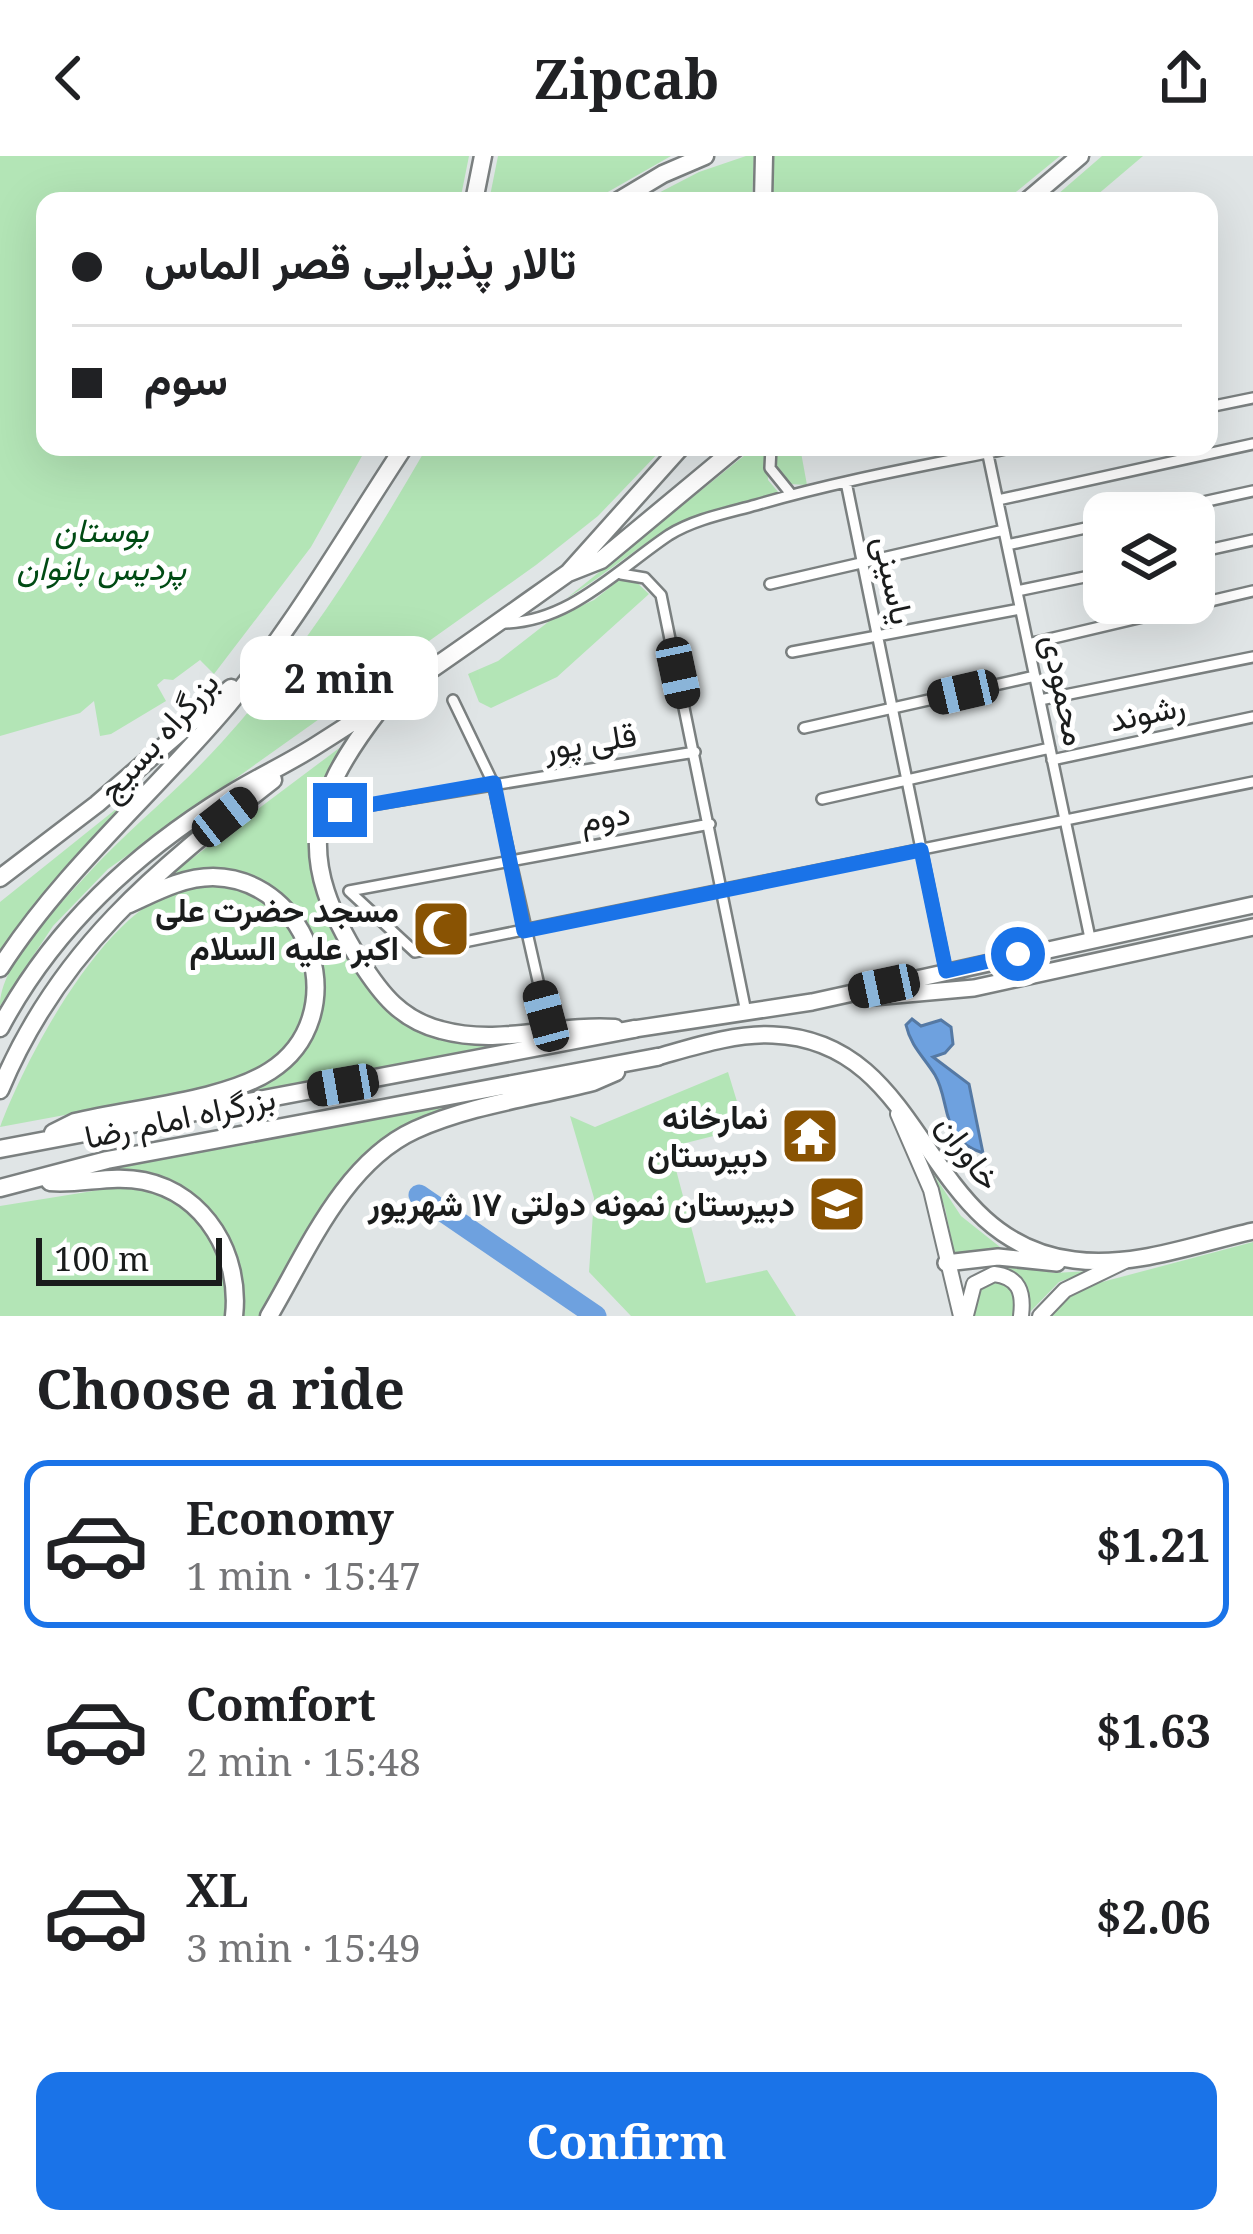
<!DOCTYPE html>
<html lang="en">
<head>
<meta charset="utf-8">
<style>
	body { margin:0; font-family:"Noto Serif",Vazirmatn,serif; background:#f6f6f6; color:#202124; height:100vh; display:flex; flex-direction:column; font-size:45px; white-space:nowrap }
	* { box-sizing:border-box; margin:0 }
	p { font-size:39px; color:#757577 }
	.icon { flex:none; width:66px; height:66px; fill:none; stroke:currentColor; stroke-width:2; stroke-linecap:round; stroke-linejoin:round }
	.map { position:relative; height:1160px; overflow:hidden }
	.panel { display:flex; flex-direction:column; background:#fff; flex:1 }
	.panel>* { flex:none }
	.guide { position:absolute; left:36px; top:36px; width:1182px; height:264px; border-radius:24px; box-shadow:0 12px 48px #0002; display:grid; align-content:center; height:264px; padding:0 36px; background:#fff }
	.controls { position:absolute; left:1083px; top:336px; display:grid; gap:24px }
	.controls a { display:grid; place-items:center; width:132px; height:132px; border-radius:24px; background:#fff; box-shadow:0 12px 48px #0002; font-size:60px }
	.scale { position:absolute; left:36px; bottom:30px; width:186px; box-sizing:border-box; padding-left:12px; border:6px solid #1a1c1c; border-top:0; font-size:33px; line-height:42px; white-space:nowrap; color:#1a1c1c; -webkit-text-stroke:9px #fff; paint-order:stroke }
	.end { position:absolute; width:54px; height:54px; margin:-27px; border:15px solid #1a73e8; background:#fff; box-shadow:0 0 0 6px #fff }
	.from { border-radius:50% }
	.bubble { position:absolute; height:84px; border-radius:24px; background:#fff; box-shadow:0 12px 48px #0002; font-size:39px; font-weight:700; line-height:84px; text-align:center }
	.car { position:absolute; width:36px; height:72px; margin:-36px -18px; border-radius:15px; box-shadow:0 0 9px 3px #0007; background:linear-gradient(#222 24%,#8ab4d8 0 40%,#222 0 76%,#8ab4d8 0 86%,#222 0) }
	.guide b { display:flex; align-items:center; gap:42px; height:114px; font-size:45px }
	.guide b+b { border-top:3px solid #e0e0e0 }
	.guide i { width:30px; height:30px; background:#202124 }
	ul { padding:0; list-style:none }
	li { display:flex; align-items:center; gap:36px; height:168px; margin:0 24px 18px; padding:0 12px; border:6px solid transparent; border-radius:24px }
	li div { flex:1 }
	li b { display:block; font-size:45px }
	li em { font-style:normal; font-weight:700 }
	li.current { border-color:#1a73e8 }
	li>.icon { width:108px; height:108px; stroke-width:1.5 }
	h2 { padding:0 36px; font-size:54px; line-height:144px }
	.cta { display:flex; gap:24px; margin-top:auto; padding:24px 36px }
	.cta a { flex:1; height:138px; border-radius:24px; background:#1a73e8; color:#fff; font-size:48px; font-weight:700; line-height:138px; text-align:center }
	header { display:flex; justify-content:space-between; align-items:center; height:156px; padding:0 36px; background:#fff; font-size:54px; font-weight:700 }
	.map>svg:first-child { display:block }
	.green { fill:#b3e5b6 }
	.water { fill:#6ea1df; stroke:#5579a4; stroke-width:3 }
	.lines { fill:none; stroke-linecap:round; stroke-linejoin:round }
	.river { stroke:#6ea1df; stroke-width:21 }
	.minor-casing { stroke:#7b8080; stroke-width:14 }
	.secondary-casing { stroke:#7b8080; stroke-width:18 }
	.primary-casing { stroke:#7b8080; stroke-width:20 }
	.trunk-casing { stroke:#7b8080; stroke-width:21 }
	.minor { stroke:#fff; stroke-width:9 }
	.secondary { stroke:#fff; stroke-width:14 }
	.primary { stroke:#fff; stroke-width:15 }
	.trunk { stroke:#fff; stroke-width:16 }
	.route { stroke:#1a73e8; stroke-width:15 }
	.labels { text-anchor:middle; stroke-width:10; stroke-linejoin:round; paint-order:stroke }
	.park-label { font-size:33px; font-style:italic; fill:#004b14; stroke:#fff }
	.street-label { font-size:33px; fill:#1a1c1c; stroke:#fff }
	.poi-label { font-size:33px; font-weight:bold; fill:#1a1c1c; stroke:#fff; text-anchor:end }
</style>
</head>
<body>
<header><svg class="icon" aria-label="back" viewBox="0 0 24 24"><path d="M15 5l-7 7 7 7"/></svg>Zipcab<svg class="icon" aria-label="share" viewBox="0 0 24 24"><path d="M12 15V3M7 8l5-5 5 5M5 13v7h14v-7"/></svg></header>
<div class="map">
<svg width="1253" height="1160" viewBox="0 0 1253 1160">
	<rect width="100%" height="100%" fill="#e0e5e6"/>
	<path class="green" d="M0,0H469L460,45H45V291H367L311,391L214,518L200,504L173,524L164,523L157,529L166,545L111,578L100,580L94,545L80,557L0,580Z
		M498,0H671L592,45H489Z
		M746,0H754L752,45H643L699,16Z
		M774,0H1060L1005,45H773Z
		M1102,0H1143L1090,45H1050Z
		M427,291H664L598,360L536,409L108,713L53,770L0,850C0,808 56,753 84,722C127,674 179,634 222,586C303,497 367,395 427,291Z
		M755,291H766L768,324L779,337C752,344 722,350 696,360C649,379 611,416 567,442Z
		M776,291H800L807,329L789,328C779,317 770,307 776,291Z
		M633,423L649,438L557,521L491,552L479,546L468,518L498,505L552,463L594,444L619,424Z
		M350,584C289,665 306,742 361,820C375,839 389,863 412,871C449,885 491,887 530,887L174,951L262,927L321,842L273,734L249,721L214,713L185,716L158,728Z
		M161,617L65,714L0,794V746Z
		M217,727C271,743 287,751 306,806C318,844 299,888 267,911C238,931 196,934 162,941C108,951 54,961 0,971C26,901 103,755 180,733C192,729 205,729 217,727Z
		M728,916L745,972L670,991L706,1127L767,1114L796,1160H631L589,1116L594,1042L570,960L595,971Z
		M548,930L392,980L262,1160H241L240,1112L226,1079L134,1017L100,1015Z
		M923,1002L961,1060L1005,1095L955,1101L945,1052Z
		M130,1029C169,1038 210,1061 224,1103C229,1119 227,1143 228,1160H0V1050Z
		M1253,1086V1160H1052L1069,1141L1087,1130Z
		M983,1104L1054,1117L1089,1115L1059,1126L1026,1160L1018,1121L999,1111L978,1108Z
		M997,1123C1016,1132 1017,1139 1016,1160H970L980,1129Z"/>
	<path class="water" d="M912,863L921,870L941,864L951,871L953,888L945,897L933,901L969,928L983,997C939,983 951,946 935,919C924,901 911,891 906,869Z"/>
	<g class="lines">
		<path class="river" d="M419,1039L596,1160"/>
		<defs>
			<path id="minor" d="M1209,251L1253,242
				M771,291L770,312L791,338
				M987,294L1090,782
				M846,326L946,815
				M998,344L1253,288
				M1153,357L1253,335
				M1007,389L1104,368
				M1194,397L1253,384
				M621,418L645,422L661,439L746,856
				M770,428L1004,374
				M1017,435L1104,417
				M501,467C568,468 618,413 669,379C695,363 727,357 756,349C841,324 929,309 1016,291
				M1028,488L1253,435
				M792,496L1020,453
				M453,544L493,627L546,860
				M1040,544L1253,501
				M804,572L1035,520
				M1052,604L1253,561
				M822,643L1050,592
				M340,654L695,596
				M710,668L349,735L415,796L1253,626"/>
			<path id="secondary" d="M898,958L931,1034L961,1160
				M966,1159L974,1128L994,1118C1019,1121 1024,1136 1021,1160
				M1040,1160L1065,1134L1125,1105"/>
			<path id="primary" d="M873,841L974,832L1253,771
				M634,873L812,846L1253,749
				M657,901C693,891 735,877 773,879C929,885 919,1085 1074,1104C1134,1112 1195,1088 1253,1075
				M946,1107L998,1101L1057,1107"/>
			<path id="trunk" d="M474,45L483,0
				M618,45L663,18L705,0
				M763,45L764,0
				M1027,45L1080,0
				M569,416L681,291
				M379,554C307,648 296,702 360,805C381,838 401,864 441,874C499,890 556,868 615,872
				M0,722L97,648L231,532
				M0,812C63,714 154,637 228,549C295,469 347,377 404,291
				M0,872C53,772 133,698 229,639C258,621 289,607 317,589C403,535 486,475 568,417L601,404L737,291
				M0,934C58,794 156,715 273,624
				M53,977L75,966C132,952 224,945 270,915C355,861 312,723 213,721C182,721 154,737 127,749
				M0,993L634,873
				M50,1026C81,1029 112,1018 144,1025C206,1038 241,1100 234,1160
				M0,1032L107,1004L657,901
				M269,1160C307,1096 343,1007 415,974C470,949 535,941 593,926L616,916"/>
		</defs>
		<use href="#minor" class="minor-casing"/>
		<use href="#secondary" class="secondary-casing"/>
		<use href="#primary" class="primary-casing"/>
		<use href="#trunk" class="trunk-casing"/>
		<use href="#minor" class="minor"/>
		<use href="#secondary" class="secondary"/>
		<use href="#primary" class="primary"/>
		<use href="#trunk" class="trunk"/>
	</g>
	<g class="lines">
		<path class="route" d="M340,654L494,627L524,775L921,694L946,815L1018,798"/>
	</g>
	<defs>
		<symbol id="mosque-square" viewBox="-11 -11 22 22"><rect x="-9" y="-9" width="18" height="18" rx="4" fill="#895303" stroke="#fff"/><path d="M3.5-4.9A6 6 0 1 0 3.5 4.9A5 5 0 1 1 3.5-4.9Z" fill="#fff"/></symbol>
		<symbol id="temple-square" viewBox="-11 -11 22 22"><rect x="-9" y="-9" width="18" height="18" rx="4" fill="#895303" stroke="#fff"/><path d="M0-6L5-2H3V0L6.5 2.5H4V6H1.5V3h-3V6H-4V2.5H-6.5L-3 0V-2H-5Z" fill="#fff"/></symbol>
		<symbol id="school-square" viewBox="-11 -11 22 22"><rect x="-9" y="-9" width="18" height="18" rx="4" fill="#895303" stroke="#fff"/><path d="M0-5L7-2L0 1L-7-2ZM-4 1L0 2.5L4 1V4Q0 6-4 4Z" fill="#fff"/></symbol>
	</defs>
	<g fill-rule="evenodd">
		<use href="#mosque-square" x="408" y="740" width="66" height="66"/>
		<use href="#temple-square" x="777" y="947" width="66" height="66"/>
		<use href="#school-square" x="804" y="1015" width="66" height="66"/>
	</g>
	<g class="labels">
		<g class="park-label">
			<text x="101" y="386">بوستان<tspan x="101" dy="38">پردیس بانوان</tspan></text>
		</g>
		<g class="street-label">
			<text transform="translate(894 424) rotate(78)" y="12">یاسینی</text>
			<text transform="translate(1065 534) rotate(78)" y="12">محمودی</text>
			<text transform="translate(1147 556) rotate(-12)" y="12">رشوند</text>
			<text transform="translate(158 580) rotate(-48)" y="12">بزرگراه بسیج</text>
			<text transform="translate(590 585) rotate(-9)" y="12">قلی پور</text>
			<text transform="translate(605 660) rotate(-10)" y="12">دوم</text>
			<text transform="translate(180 961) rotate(-12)" y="12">بزرگراه امام رضا</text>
			<text transform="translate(969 996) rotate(54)" y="12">خاوران</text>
		</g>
		<g class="poi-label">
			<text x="399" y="766">مسجد حضرت علی<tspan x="399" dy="38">اکبر علیه السلام</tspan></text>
			<text x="768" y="973">نمارخانه<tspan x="768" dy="38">دبیرستان</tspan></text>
			<text x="795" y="1060">دبیرستان نمونه دولتی ۱۷ شهریور</text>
		</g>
	</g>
</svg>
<div class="controls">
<a><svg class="icon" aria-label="layers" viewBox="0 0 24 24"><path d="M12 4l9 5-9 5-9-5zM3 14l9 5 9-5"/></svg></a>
</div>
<div class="scale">100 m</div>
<i class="end from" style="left:1018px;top:798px"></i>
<i class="end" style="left:340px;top:654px"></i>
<div class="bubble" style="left:240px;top:480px;width:198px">2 min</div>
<i class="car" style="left:678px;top:517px;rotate:168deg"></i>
<i class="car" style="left:963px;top:536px;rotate:257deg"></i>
<i class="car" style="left:225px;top:661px;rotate:52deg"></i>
<i class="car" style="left:884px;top:830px;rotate:258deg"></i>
<i class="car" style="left:546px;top:860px;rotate:345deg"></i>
<i class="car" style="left:343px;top:929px;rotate:260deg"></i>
<div class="guide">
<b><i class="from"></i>تالار پذیرایی قصر الماس</b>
<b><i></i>سوم</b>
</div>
</div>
<section class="panel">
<h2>Choose a ride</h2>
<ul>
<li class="current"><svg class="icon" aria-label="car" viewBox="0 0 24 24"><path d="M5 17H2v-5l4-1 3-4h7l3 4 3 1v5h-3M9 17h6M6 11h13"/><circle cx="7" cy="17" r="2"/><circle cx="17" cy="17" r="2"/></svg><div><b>Economy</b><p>1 min · 15:47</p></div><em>$1.21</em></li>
<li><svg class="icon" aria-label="car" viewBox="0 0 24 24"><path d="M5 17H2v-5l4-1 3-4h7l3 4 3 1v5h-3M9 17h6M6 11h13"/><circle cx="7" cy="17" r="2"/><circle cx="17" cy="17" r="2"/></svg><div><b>Comfort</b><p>2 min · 15:48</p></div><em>$1.63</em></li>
<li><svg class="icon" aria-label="car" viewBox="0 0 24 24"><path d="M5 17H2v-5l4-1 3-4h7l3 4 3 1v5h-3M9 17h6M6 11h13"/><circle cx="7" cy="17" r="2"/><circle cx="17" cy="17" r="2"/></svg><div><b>XL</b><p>3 min · 15:49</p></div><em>$2.06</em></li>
</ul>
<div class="cta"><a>Confirm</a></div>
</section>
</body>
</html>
